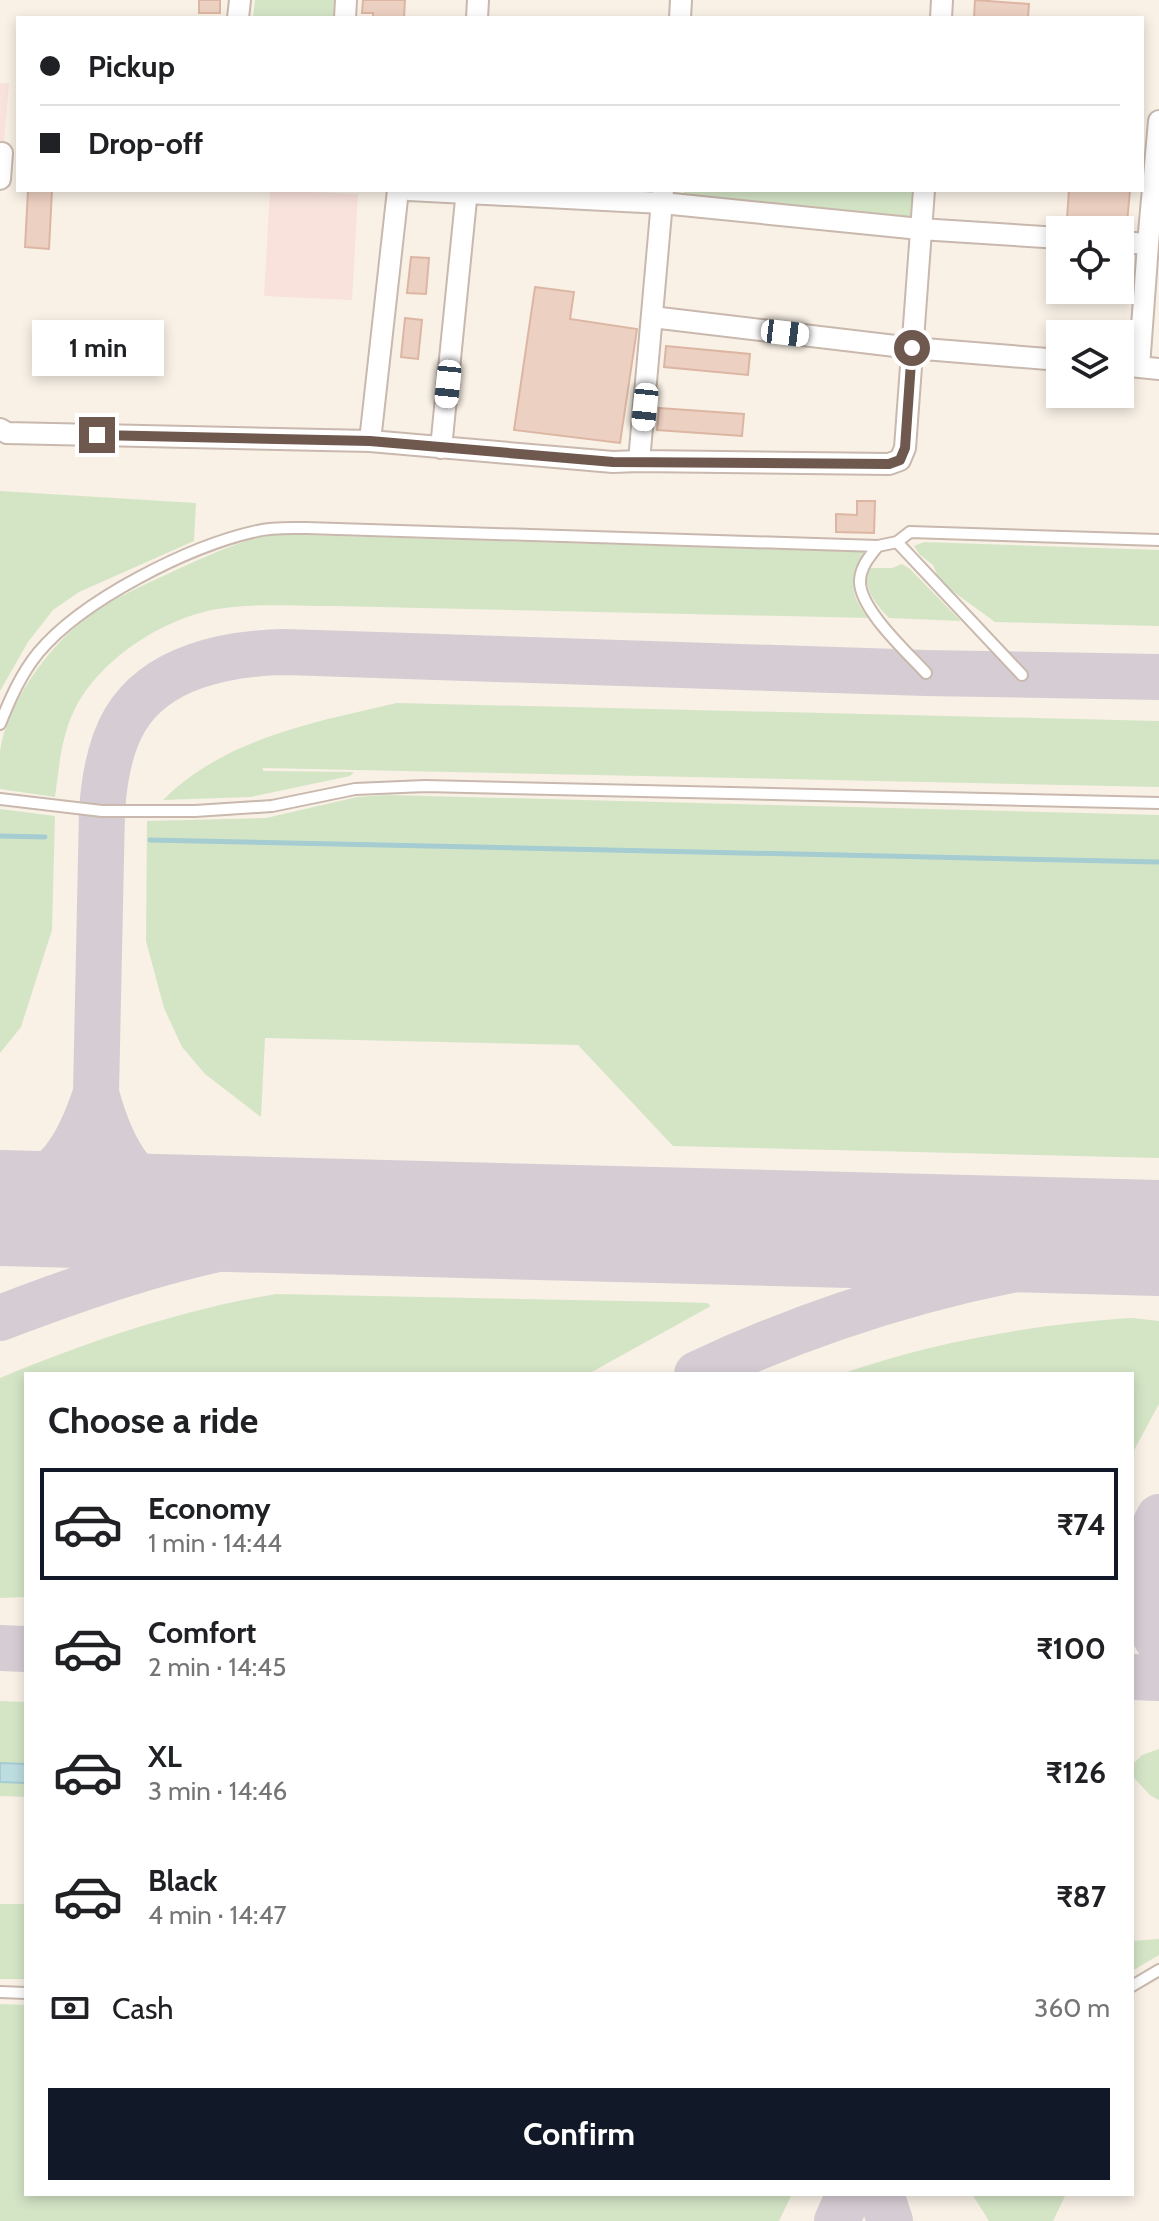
<!DOCTYPE html>
<html lang="en">
<head>
<meta charset="utf-8">
<style>
	body { margin:0; font-family:Cabin,sans-serif; background:#f6f6f6; color:#202124; height:100vh; display:flex; flex-direction:column; font-size:30px; white-space:nowrap }
	* { box-sizing:border-box; margin:0 }
	p { font-size:26px; color:#757577 }
	.icon { flex:none; width:44px; height:44px; fill:none; stroke:currentColor; stroke-width:2; stroke-linecap:round; stroke-linejoin:round }
	.map { position:relative; flex:1; overflow:hidden }
	.sheet { position:absolute; left:24px; top:1372px; width:1110px; height:824px; display:flex; flex-direction:column; background:#fff; border-radius:0px; box-shadow:0 4px 12px #0003 }
	.sheet>* { flex:none }
	.top-card { position:absolute; left:16px; top:16px; width:1128px; height:176px; border-radius:0px; box-shadow:0 4px 12px #0003; display:grid; align-content:center; height:176px; padding:0 24px; background:#fff }
	.tools { position:absolute; left:1046px; top:216px; display:grid; gap:16px }
	.tools a { display:grid; place-items:center; width:88px; height:88px; border-radius:0px; background:#fff; box-shadow:0 4px 12px #0003; font-size:40px }
	.end { position:absolute; width:36px; height:36px; margin:-18px; border:10px solid #6f584e; background:#fff; box-shadow:0 0 0 4px #fff }
	.from { border-radius:50% }
	.bubble { position:absolute; height:56px; border-radius:0px; background:#fff; box-shadow:0 4px 12px #0003; font-size:26px; font-weight:700; line-height:56px; text-align:center }
	.car { position:absolute; width:24px; height:48px; margin:-24px -12px; border-radius:10px; box-shadow:0 0 6px 2px #0007; background:linear-gradient(#fff 24%,#345 0 40%,#fff 0 76%,#345 0 86%,#fff 0) }
	.top-card b { display:flex; align-items:center; gap:28px; height:76px; font-size:30px }
	.top-card b+b { border-top:2px solid #e0e0e0 }
	.top-card i { width:20px; height:20px; background:#202124 }
	ul { padding:0; list-style:none }
	li { display:flex; align-items:center; gap:24px; height:112px; margin:0 16px 12px; padding:0 8px; border:4px solid transparent; border-radius:0px }
	li div { flex:1 }
	li b { display:block; font-size:30px }
	li em { font-style:normal; font-weight:700 }
	li.active { border-color:#111827 }
	li>.icon { width:72px; height:72px; stroke-width:1.5 }
	h2 { padding:0 24px; font-size:36px; line-height:96px }
	.pay { display:flex; align-items:center; gap:20px; height:88px; padding:0 24px; font-size:30px }
	.pay p { margin-inline-start:auto }
	.primary-button { display:flex; gap:16px; margin-top:auto; padding:16px 24px }
	.primary-button a { flex:1; height:92px; border-radius:0px; background:#111827; color:#fff; font-size:32px; font-weight:700; line-height:92px; text-align:center }
	.map>svg:first-child { display:block }
	.commercial { fill:#f8e2db }
	.green { fill:#d4e5c6 }
	.water { fill:#bddde1; stroke:#a4ccd1; stroke-width:2 }
	.lines { fill:none; stroke-linecap:round; stroke-linejoin:round }
	.stream { stroke:#a4ccd1; stroke-width:5 }
	.taxiway { stroke:#d6ccd4; stroke-width:46 }
	.runway { stroke:#d6ccd4; stroke-width:116 }
	.building { fill:#ecd0c1; stroke:#dcb6a3; stroke-width:2 }
	.lane-casing { stroke:#c9b8ad; stroke-width:14 }
	.street-casing { stroke:#c9b8ad; stroke-width:24 }
	.path { stroke:#d0b3a4; stroke-width:3; stroke-dasharray:2 6; stroke-linecap:butt }
	.lane { stroke:#fff; stroke-width:10 }
	.street { stroke:#fff; stroke-width:20 }
	.route { stroke:#6f584e; stroke-width:10 }
</style>
</head>
<body>
<div class="map">
<svg width="1159" height="2221" viewBox="0 0 1159 2221">
	<rect width="100%" height="100%" fill="#f9f1e6"/>
	<path class="commercial" d="M0,83H9L4,143H0Z
		M270,190L358,194L352,300L264,296Z"/>
	<path class="green" d="M255,0H339L337,18H253Z
		M684,190H916L913,221L684,194Z
		M0,491L196,503L194,541L79,592L53,610L28,642L0,691Z
		M273,534L864,552C851,581 847,590 868,618L333,606C295,606 255,603 217,609C161,619 97,661 73,713C61,739 59,768 55,797L0,789C0,777 0,764 0,752C6,704 50,644 89,616C115,597 146,584 176,570C208,556 238,541 273,534Z
		M924,542L1159,550V626L995,622L940,582L933,565L920,555L914,546Z
		M902,564L910,569L961,621L889,618C876,605 862,588 868,568H892Z
		M397,703L1159,721V787L263,768V771L354,772L350,776L251,797L163,800C225,738 315,722 397,703Z
		M388,795L1159,815V1158L673,1146L578,1045L265,1038L261,1117L205,1074L182,1047L164,1008L146,941L147,821L266,818L357,797Z
		M0,809L55,816L52,930L21,1027L0,1053Z
		M276,1294L676,1302L707,1303L711,1306L588,1374H26V1597L0,1598V1378C89,1341 181,1310 276,1294Z
		M1133,1318L1159,1321V1404L1132,1454V1374H841C929,1343 1039,1323 1133,1318Z
		M0,1701L26,1702V1764L0,1763Z
		M1159,1749V1800L1151,1796L1133,1777V1764L1142,1755Z
		M0,1782L26,1783V1797L0,1796Z
		M0,1904H26V1979H0Z
		M1159,1939V1955L1132,1971V1941Z
		M0,2004L26,2005V2194H792L779,2221H0Z
		M972,2194H1066L1053,2221H989Z"/>
	<path class="water" d="M0,1763L26,1764V1783L0,1782Z"/>
	<g class="lines">
		<path class="stream" d="M0,836L45,837
			M150,840L1159,862"/>
		<path class="taxiway" d="M0,1197C58,1185 79,1145 96,1093
			M259,1214C241,1212 221,1212 203,1209C136,1198 112,1153 96,1093L102,811C104,781 109,747 125,720C157,666 228,653 285,652L926,673L1159,677
			M0,1318C84,1286 168,1257 257,1241C332,1227 407,1223 482,1219
			M697,1374C842,1306 1000,1262 1159,1249
			M1140,1556C1137,1588 1139,1615 1159,1642
			M1132,1573L1159,1517
			M0,1648L26,1649
			M1132,1677L1159,1678
			M881,2194L890,2221
			M837,2221L849,2194"/>
		<path class="runway" d="M0,1208L1159,1238"/>
	</g>
	<path class="building" d="M199,0H220V13H199Z
		M363,0H405L404,18H373V13H362Z
		M975,0L1029,4L1028,18H974Z
		M28,190H52L49,249L25,247Z
		M1069,190H1130L1127,223L1067,218Z
		M411,257L429,258L426,294L407,293Z
		M535,287L574,292L570,319L637,329L620,443L514,430Z
		M405,318L422,320L418,359L401,357Z
		M666,346L750,354L748,375L664,367Z
		M659,408L744,414L742,436L657,430Z
		M857,501H875L874,533L836,532V514L857,515Z"/>
	<g class="lines">
		<defs>
			<path id="lane" d="M897,542L1022,675
				M878,546C870,556 861,566 860,580C858,608 908,653 926,673
				M0,724C10,699 21,674 38,653C82,600 189,546 257,531C273,527 290,528 306,528L878,546L897,542L910,532L1159,540
				M0,799L102,811H195L272,806L355,789L425,786L1159,803
				M1132,1986L1159,1970
				M0,1992L26,1993"/>
			<path id="street" d="M238,18L240,0
				M345,18L346,0
				M477,18L478,0
				M680,18L681,0
				M941,18L942,0
				M0,179L2,153
				M398,190L370,441L613,462L639,461L663,190
				M409,190L662,203L920,229L1060,238
				M1120,242L1148,244L1139,367
				M1148,244L1159,121
				M652,317L912,348L1060,360
				M1120,365L1159,369
				M0,429L7,433L370,441
				M441,448L467,190
				M639,461L889,464L900,460L905,448L924,190"/>
		</defs>
		<use href="#lane" class="lane-casing"/>
		<use href="#street" class="street-casing"/>
		<path class="path" d="M327,192V190"/>
		<use href="#lane" class="lane"/>
		<use href="#street" class="street"/>
	</g>
	<g class="lines">
		<path class="route" d="M97,435L370,441L613,462L889,464L900,460L905,448L912,348"/>
	</g>
</svg>
<div class="tools">
<a><svg class="icon" aria-label="locate" viewBox="0 0 24 24"><circle cx="12" cy="12" r="6"/><path d="M12 2v4M12 18v4M2 12h4M18 12h4"/></svg></a>
<a><svg class="icon" aria-label="layers" viewBox="0 0 24 24"><path d="M12 4l9 5-9 5-9-5zM3 14l9 5 9-5"/></svg></a>
</div>
<i class="end from" style="left:912px;top:348px"></i>
<i class="end" style="left:97px;top:435px"></i>
<div class="bubble" style="left:32px;top:320px;width:132px">1 min</div>
<i class="car" style="left:785px;top:333px;rotate:97deg"></i>
<i class="car" style="left:448px;top:384px;rotate:186deg"></i>
<i class="car" style="left:645px;top:407px;rotate:186deg"></i>
<div class="top-card">
<b><i class="from"></i>Pickup</b>
<b><i></i>Drop-off</b>
</div>
<section class="sheet">
<h2>Choose a ride</h2>
<ul>
<li class="active"><svg class="icon" aria-label="car" viewBox="0 0 24 24"><path d="M5 17H2v-5l4-1 3-4h7l3 4 3 1v5h-3M9 17h6M6 11h13"/><circle cx="7" cy="17" r="2"/><circle cx="17" cy="17" r="2"/></svg><div><b>Economy</b><p>1 min · 14:44</p></div><em>₹74</em></li>
<li><svg class="icon" aria-label="car" viewBox="0 0 24 24"><path d="M5 17H2v-5l4-1 3-4h7l3 4 3 1v5h-3M9 17h6M6 11h13"/><circle cx="7" cy="17" r="2"/><circle cx="17" cy="17" r="2"/></svg><div><b>Comfort</b><p>2 min · 14:45</p></div><em>₹100</em></li>
<li><svg class="icon" aria-label="car" viewBox="0 0 24 24"><path d="M5 17H2v-5l4-1 3-4h7l3 4 3 1v5h-3M9 17h6M6 11h13"/><circle cx="7" cy="17" r="2"/><circle cx="17" cy="17" r="2"/></svg><div><b>XL</b><p>3 min · 14:46</p></div><em>₹126</em></li>
<li><svg class="icon" aria-label="car" viewBox="0 0 24 24"><path d="M5 17H2v-5l4-1 3-4h7l3 4 3 1v5h-3M9 17h6M6 11h13"/><circle cx="7" cy="17" r="2"/><circle cx="17" cy="17" r="2"/></svg><div><b>Black</b><p>4 min · 14:47</p></div><em>₹87</em></li>
</ul>
<div class="pay"><svg class="icon" aria-label="cash" viewBox="0 0 24 24"><path d="M3 7h18v10H3z"/><circle cx="12" cy="12" r="2"/></svg>Cash<p>360 m</p></div>
<div class="primary-button"><a>Confirm</a></div>
</section>
</div>
</body>
</html>
